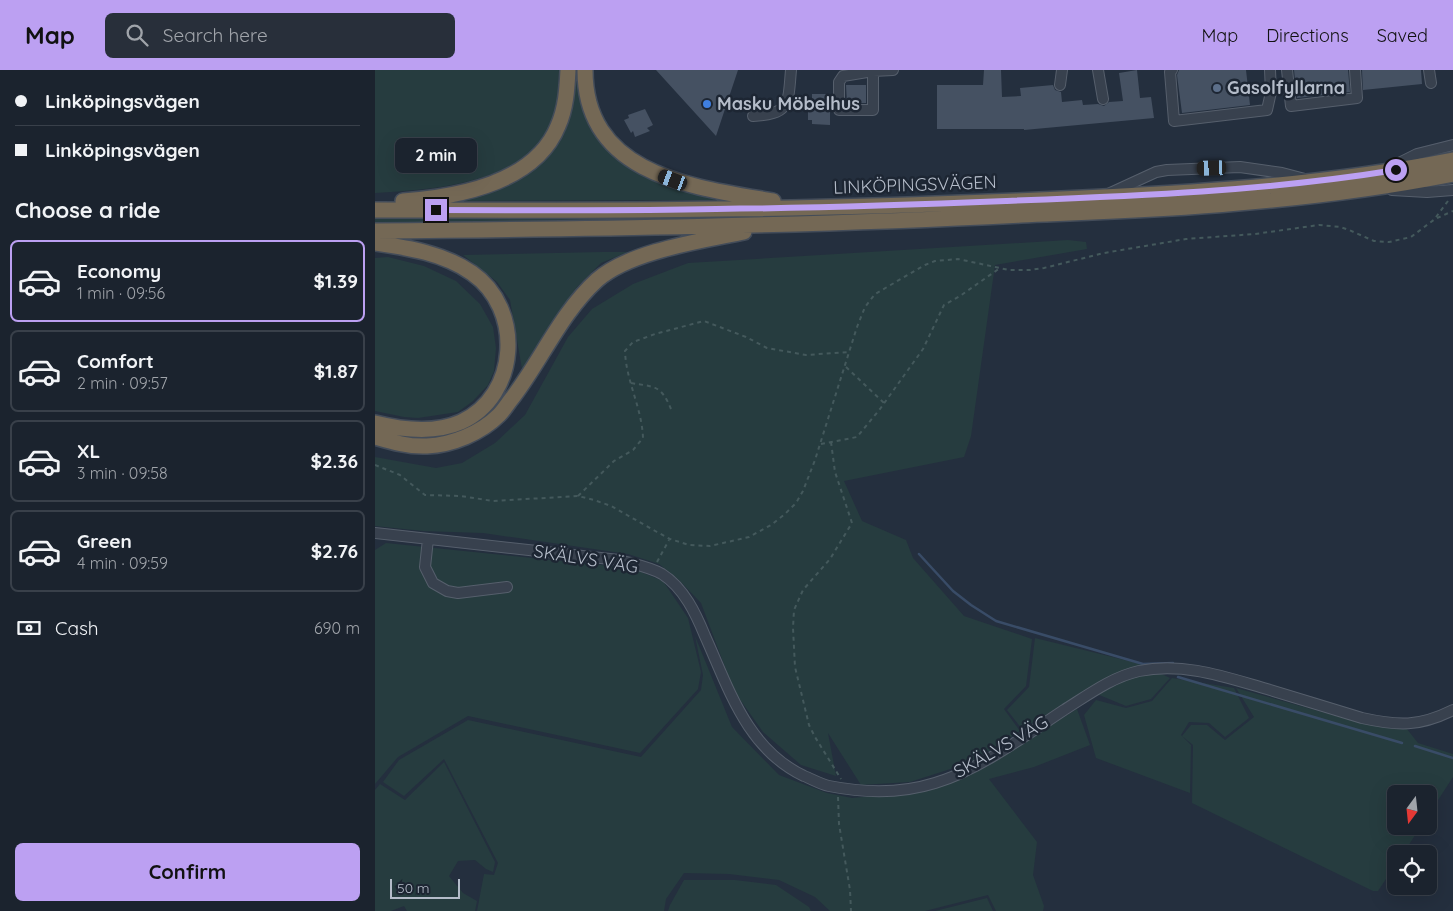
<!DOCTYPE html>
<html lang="en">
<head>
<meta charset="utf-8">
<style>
	body { margin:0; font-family:Quicksand,sans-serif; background:#282f3a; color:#f1f3f6; height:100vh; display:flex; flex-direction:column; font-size:19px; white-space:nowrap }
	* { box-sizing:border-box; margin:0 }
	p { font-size:16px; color:#a0a4aa }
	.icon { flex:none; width:28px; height:28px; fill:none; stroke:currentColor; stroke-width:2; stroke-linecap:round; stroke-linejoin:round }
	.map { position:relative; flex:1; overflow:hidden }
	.drawer { display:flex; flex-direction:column; background:#1b232e; width:375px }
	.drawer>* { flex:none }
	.guide { display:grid; align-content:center; height:110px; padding:0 15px; background:#1b232e }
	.needle { width:32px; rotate:195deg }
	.buttons { position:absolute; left:1012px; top:715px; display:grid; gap:10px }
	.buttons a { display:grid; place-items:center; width:50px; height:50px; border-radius:8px; background:#1b232e; box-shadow:0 5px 20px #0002,0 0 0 1px #39404a; font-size:25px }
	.scale { position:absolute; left:15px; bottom:12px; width:70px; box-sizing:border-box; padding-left:5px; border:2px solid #b4bcc9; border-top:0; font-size:14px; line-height:18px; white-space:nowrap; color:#b4bcc9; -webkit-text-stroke:4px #1d2633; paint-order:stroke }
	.end { position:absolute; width:22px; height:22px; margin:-11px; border:6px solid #bca0f2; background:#111; box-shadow:0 0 0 2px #111 }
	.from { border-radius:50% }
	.bubble { position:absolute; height:35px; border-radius:8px; background:#1b232e; box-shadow:0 5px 20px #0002,0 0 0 1px #39404a; font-size:16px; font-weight:700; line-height:35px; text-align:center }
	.car { position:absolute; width:15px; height:30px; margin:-15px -8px; border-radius:6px; box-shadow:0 0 4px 1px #0007; background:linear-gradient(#222 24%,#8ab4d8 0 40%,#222 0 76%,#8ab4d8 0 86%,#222 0) }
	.guide b { display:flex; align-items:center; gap:18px; height:48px; font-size:19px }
	.guide b+b { border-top:1px solid #39404a }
	.guide i { width:12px; height:12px; background:#f1f3f6 }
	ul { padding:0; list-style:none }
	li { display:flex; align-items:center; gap:15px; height:82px; margin:0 10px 8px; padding:0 5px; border:2px solid #39404a; border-radius:8px }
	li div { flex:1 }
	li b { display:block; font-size:19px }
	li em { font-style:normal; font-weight:700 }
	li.current { border-color:#bca0f2 }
	li>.icon { width:45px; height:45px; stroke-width:1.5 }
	h2 { padding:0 15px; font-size:22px; line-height:60px }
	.pay { display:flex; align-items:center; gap:12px; height:55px; padding:0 15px; font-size:19px }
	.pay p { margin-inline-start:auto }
	.action { display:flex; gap:10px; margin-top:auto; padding:10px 15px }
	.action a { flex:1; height:58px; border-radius:8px; background:#bca0f2; color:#111; font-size:20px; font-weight:700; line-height:58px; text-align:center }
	header { display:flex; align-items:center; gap:30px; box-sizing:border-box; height:70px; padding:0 25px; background:#bca0f2; color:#111 }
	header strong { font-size:24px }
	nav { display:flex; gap:28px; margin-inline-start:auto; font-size:18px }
	.search { width:350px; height:45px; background:#282f3a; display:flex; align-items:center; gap:12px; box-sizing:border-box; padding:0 18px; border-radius:8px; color:#a0a4aa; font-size:19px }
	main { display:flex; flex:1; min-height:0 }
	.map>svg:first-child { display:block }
	.green { fill:#263c3f }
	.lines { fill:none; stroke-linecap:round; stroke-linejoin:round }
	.stream { stroke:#394c67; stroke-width:2.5 }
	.building { fill:#455162 }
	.minor-casing { stroke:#565f6c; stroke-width:12 }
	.highway-casing { stroke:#434c59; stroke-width:18 }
	.path { stroke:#44595c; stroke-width:2; stroke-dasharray:4 4; stroke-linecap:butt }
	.minor { stroke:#38414e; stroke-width:10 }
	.highway { stroke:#746855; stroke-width:15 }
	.route { stroke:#bca0f2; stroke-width:6 }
	.service-dot { fill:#5c6f8a; stroke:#1d2633; stroke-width:2 }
	.shop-dot { fill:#3f7fe0; stroke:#1d2633; stroke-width:2 }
	.labels { text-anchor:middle; stroke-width:5; stroke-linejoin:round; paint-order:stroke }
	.poi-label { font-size:18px; font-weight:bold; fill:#b4bcc9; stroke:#1d2633; text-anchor:start }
	.street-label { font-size:18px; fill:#b4bcc9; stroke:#1d2633 }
</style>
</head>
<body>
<header>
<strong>Map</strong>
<div class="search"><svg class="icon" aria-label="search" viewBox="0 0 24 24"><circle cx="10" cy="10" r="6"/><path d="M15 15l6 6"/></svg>Search here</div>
<nav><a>Map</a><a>Directions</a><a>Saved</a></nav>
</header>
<main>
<section class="drawer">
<div class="guide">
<b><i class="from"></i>Linköpingsvägen</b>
<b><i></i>Linköpingsvägen</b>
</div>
<h2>Choose a ride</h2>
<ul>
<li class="current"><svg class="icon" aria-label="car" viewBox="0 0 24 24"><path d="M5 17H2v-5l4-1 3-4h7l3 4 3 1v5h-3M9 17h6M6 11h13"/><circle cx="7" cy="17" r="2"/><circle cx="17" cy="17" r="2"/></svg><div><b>Economy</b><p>1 min · 09:56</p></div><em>$1.39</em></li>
<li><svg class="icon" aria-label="car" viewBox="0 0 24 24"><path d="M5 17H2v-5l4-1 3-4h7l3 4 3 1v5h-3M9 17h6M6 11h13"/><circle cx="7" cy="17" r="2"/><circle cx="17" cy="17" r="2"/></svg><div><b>Comfort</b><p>2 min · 09:57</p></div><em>$1.87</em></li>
<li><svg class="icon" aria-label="car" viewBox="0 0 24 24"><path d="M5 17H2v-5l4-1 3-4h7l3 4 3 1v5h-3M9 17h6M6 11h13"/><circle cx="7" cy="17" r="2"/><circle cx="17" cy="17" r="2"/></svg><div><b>XL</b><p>3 min · 09:58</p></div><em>$2.36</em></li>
<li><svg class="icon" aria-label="car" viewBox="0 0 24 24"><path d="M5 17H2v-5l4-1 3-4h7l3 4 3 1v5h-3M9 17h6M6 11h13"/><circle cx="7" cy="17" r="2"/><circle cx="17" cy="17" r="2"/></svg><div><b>Green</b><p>4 min · 09:59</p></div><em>$2.76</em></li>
</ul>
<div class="pay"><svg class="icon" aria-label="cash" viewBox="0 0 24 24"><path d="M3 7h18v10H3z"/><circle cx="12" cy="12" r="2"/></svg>Cash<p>690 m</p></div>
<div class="action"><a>Confirm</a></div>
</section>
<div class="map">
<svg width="1078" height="841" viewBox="0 0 1078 841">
	<rect width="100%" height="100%" fill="#242f3e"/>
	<path class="green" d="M0,0H184C183,16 184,34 178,49C176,54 173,58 170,63C140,115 54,120 0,123Z
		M197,0H204V16L208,34L232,77L250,94L274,108L300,118L340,128L339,130L72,131L160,96Z
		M465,143V145L315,150L0,153V147Z
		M693,170L711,172L712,179L620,195L596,366L589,387L469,411L487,451L531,470L538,488L589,546L657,569L651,616L629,639L645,661L597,692L535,712L486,715L453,663L461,706L426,695L388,662L359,621L326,533L303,509L284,494L253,484L108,463L48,461L0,456V387L61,398L87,393L120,373L150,345L193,267L217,239L258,214L313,193Z
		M227,182H253L226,193L202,217L165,270L147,299L135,230L122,212L88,185Z
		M13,187L49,196L81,211L105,234L118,257L121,278L119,301L113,315L98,331L83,342L43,348L29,347L0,341V188Z
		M11,473L256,498L288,511L313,548L326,602L323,619L265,683L93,646L23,687L0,714V480Z
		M320,566L357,657L404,705L452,723L477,728L549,721L597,704L702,639L715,675L659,697L614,709L662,772L658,805L669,836L668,841H621L613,825L550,841H455L440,827L404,810L354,804L309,803L291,829L289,841H102L109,804L119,805L123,793L69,689L29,726L8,712L24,690L93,650L266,687L326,620L328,605Z
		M660,568L766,594L795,608L776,629L751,636L712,620L647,659L632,640L654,617Z
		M797,608L859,618L874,648L850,667L834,653L814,652L806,665L816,675L815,723L721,688L709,645L721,630L751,638L777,631Z
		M861,618L986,653L1032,659L1043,673L1078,684V707L1054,744V724H1021V756H1046L1028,784H1021V794L1003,821H998L817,733L818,675L807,666L816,655H832L850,670L879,647Z
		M69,692L120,792L118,802L111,799L100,790L83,791L74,806L88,823L102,831L100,841H32L29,836L16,841H0V720L5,714L30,730Z
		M309,810H360L401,815L434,837L436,841H293L295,835Z
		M612,828L618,841H560Z"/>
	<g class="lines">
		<path class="stream" d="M544,484L578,521L596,535L621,551L768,594L798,593
			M803,607L1027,673
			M1040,676L1078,688"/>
	</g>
	<path class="building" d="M281,0H363L341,66Z
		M609,0H626L627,27L646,26L645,18L678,15L680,20L686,22L687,32L707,30L708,35L723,34L729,36L734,32L748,31L744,3L762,0L765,28L776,27L779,48L649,60V59H562V15H608Z
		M804,0H871L875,35L807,43L802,5Z
		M919,0H973L975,22L922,28Z
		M987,0H1046L1047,14L988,20Z
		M471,15H491V33H472Z
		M437,24H455V55L437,54V50H433V28H437Z
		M270,39L278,55L272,58L275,61L260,67L258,61L256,63L249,50L254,48L253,45Z"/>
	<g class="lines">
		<defs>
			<path id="minor" d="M723,0L728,29
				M797,0L795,2L799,51L892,40L896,22L895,0
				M912,0L916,36L982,28L980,0
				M1054,0L1056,13
				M498,1L468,6L464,12V40H498V1L518,0
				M685,15L687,0
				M378,46C416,44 413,33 416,0
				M1016,97L1042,84L1078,75
				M1017,120L1052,122L1078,120
				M731,125L781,102L792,100L865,97L907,103L930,109
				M0,463L244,490C258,494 275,497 287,504C309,518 321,544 330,566C354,619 372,679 429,706C437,709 445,714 454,716C489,723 525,724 560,713C604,700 651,665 689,640C713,625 737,607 764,601C809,592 850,607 892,619C924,629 955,638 987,648C1023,656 1044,657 1078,640
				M53,469L50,497L58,513L72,521L83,523L132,517"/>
			<path id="highway" d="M210,0C210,105 317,117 398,131
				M28,131C82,127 160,113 183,56C191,38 192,19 193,0
				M0,140C114,140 228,141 342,139C442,138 541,135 641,131C787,125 934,118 1078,90
				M0,161C215,159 431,156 646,145C718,142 791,140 863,133C935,127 1007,118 1078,104
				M0,173C34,178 68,183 97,203C149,239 144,326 86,352C59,364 28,360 0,353
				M0,367C17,372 34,377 52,376C77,375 106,363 124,345C129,340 133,333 138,327C167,289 186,243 222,210C255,181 326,171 369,162"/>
		</defs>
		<use href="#minor" class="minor-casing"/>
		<use href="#highway" class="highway-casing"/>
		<path class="path" d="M1061,147L1073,131
			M471,297L509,333
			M256,313C280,317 286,315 296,339
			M456,372L460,402L477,453L455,489L428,520L419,540L418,558L420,597L434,655L440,667L466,709
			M446,374L482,367L505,339L548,279L569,235L585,226L625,198
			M0,395L25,405L50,425L86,426L118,431L203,426L219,430L236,436L252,445L282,462L295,469L314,475L335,476L374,467L396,455L410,444L421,433L428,421L440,390L482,257L490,237L500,224L550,195L560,191L583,189L634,200H655L669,198L729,183L811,169L880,164L944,155L965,157L974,160L999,171L1014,172L1036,167L1060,149L1078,141
			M203,426L239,391L258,380L268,368C267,338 251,311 250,281L258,272L280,264L329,251L371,267L392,278L431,285L474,282
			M282,492L294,470
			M463,727L464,754L475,820L476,841"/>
		<use href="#minor" class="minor"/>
		<use href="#highway" class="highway"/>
	</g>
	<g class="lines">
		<path class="route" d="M61,140C155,140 248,141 341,139C438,138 535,135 631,131C761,126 892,121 1021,100"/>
	</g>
	<circle class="service-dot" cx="842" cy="18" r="5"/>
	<circle class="shop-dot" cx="332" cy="34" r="5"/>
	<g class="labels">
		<g class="poi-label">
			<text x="852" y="24">Gasolfyllarna</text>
			<text x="342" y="40">Masku Möbelhus</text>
		</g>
		<g class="street-label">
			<text transform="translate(540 115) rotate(-2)" y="6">LINKÖPINGSVÄGEN</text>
			<text transform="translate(211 489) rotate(9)" y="6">SKÄLVS VÄG</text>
			<text transform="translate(626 677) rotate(-30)" y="6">SKÄLVS VÄG</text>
		</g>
	</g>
</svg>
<div class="buttons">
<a><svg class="needle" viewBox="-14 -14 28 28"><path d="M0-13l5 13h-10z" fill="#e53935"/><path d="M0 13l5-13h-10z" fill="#a0a4aa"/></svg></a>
<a><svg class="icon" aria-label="locate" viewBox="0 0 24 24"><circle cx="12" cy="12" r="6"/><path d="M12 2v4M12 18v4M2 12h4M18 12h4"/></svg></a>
</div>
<div class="scale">50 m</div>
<i class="end from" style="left:1021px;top:100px"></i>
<i class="end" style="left:61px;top:140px"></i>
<div class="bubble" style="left:20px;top:68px;width:82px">2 min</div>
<i class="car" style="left:837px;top:98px;rotate:268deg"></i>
<i class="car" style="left:298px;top:110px;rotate:291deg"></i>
</div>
</main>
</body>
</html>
